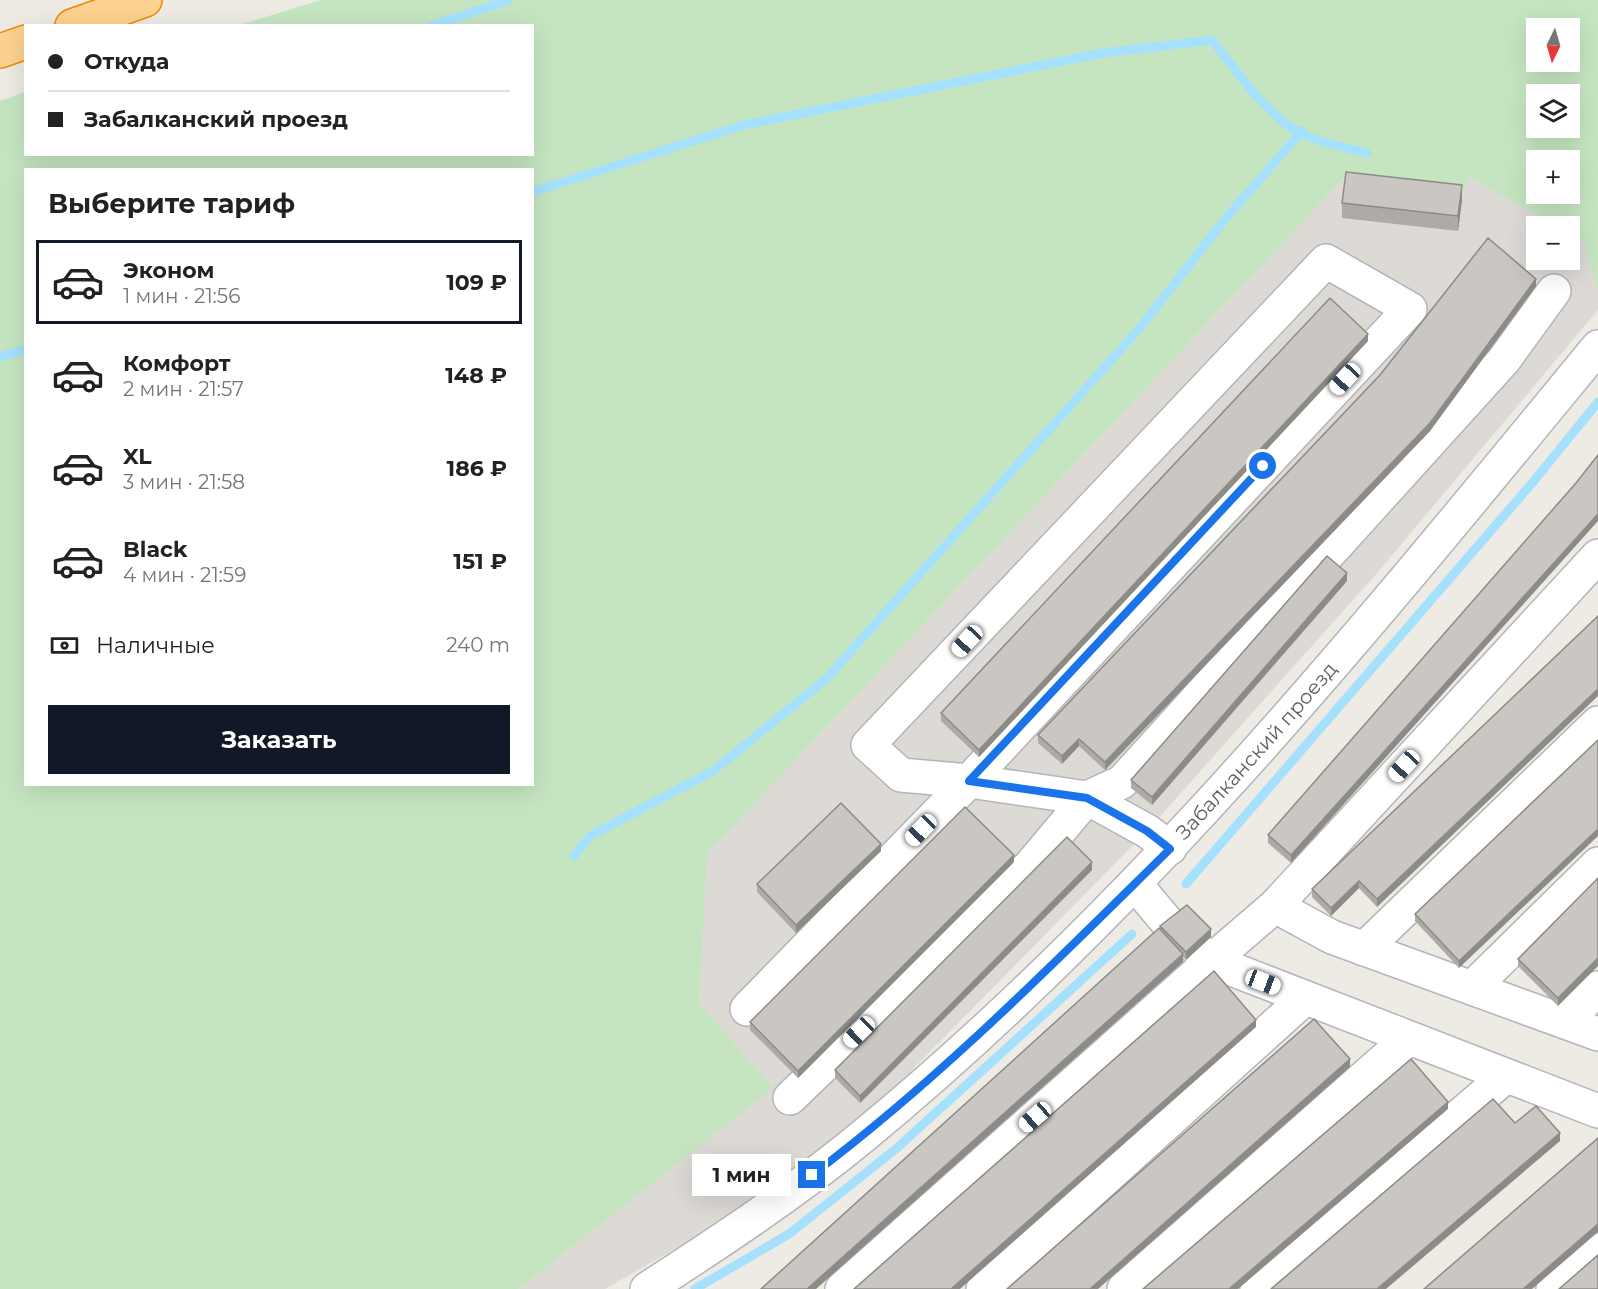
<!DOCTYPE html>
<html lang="ru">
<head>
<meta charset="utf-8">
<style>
	body { margin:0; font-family:Montserrat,sans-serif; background:#f6f6f6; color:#222; height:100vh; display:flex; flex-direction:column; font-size:22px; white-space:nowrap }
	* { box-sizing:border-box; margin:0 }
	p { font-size:20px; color:#767676 }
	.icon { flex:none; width:33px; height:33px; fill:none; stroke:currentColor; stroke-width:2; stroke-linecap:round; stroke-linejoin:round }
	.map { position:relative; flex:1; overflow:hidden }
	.details { position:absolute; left:24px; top:168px; width:510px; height:618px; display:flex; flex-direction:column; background:#fff; border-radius:0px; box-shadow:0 6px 24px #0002 }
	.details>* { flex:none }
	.guide { position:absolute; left:24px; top:24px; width:510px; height:132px; border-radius:0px; box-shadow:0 6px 24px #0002; display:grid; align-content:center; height:132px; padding:0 24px; background:#fff }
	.needle { width:39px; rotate:185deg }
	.tools { position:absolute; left:1526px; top:18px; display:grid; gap:12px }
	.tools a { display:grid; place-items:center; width:54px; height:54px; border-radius:0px; background:#fff; box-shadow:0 6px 24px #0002; font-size:30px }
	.end { position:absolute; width:27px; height:27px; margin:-14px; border:8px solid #1a73e8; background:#fff; box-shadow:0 0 0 3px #fff }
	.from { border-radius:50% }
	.bubble { position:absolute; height:42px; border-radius:0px; background:#fff; box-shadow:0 6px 24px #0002; font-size:20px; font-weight:700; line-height:42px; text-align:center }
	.car { position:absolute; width:18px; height:36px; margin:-18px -9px; border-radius:8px; box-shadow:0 0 4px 2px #0007; background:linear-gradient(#fff 24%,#345 0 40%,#fff 0 76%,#345 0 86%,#fff 0) }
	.guide b { display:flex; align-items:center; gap:21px; height:57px; font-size:22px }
	.guide b+b { border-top:2px solid #e0e0e0 }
	.guide i { width:15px; height:15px; background:#222 }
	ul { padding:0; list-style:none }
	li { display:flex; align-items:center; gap:18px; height:84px; margin:0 12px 9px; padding:0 12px; border:3px solid transparent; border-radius:0px }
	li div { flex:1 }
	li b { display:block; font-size:22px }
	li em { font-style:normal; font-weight:700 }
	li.active { border-color:#111827 }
	li>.icon { width:54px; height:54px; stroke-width:1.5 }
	h2 { padding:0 24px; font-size:27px; line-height:72px }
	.pay { display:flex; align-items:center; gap:15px; height:66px; padding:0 24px; font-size:22px }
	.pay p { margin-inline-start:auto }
	.action { display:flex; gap:12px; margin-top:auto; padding:12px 24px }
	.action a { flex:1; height:69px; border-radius:0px; background:#111827; color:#fff; font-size:24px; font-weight:700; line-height:69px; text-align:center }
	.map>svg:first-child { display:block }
	.industrial { fill:#dddad6 }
	.green { fill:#c5e5c1; fill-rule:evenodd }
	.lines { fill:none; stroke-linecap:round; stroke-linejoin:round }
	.stream { stroke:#a5e1fd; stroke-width:9 }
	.minor-casing { stroke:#b2b5b9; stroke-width:36 }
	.highway-casing { stroke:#ee8905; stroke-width:36 }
	.minor { stroke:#fff; stroke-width:33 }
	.highway { stroke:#fbd28f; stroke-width:33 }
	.wall { fill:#aeaaa6 }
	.shaded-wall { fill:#8d8b87 }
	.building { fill:#cac6c1; stroke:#8d8b87; stroke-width:1.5 }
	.route { stroke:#1a73e8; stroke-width:8 }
	.labels { text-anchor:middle; stroke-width:4.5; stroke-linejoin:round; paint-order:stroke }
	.street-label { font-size:20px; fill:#5c6164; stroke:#fff }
</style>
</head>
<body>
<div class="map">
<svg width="1598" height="1289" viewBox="0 0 1598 1289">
	<rect width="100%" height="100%" fill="#eeebe4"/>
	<path class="industrial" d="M1346,176L1463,193L1469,176L1556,226H1536V260H1569V234L1584,242L1598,293V310L1378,572L1147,831L864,1119L790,1173L680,1246L605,1289H519L772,1088L699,1003L706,855Z"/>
	<path class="green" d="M321,0H1598V293L1584,243L1569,234V226H1556L1469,177L1463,193L1346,176L707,854L699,1003L773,1088L519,1289H0V101L25,92L26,154H532V26L239,25ZM1536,28H1569V62H1536ZM1536,94H1569V128H1536ZM1536,160H1569V194H1536ZM26,170H532V784H26Z"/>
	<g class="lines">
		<path class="stream" d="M431,26L509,0
			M532,192L744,125L1103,53L1212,40C1236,70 1258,103 1289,126C1311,141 1342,147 1367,153
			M0,357L26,349
			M574,856L590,836L713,771L825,680L1138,330L1231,212L1302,131
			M1186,884L1533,482L1598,402
			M695,1289L789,1234L897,1148L1132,934"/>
		<defs>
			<g id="minor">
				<path d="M1135,884L1168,923L1211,961L1275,906L1598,556"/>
				<path d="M1275,906L1332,937L1598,1034"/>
				<path d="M1364,949L1598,723"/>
				<path d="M1472,988L1598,864"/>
				<path d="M747,1009L969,781L1410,309L1326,261L868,745L901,775L969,781L1087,798L1147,831L1170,848"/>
				<path d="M1565,1022L1598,988"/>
				<path d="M790,1098L1030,866L1087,798L1122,782L1504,360L1554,291"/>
				<path id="s1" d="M647,1289C721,1241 794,1193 862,1137C1142,907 1369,625 1598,347"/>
				<path d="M842,1289L1211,961L1598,1111"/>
				<path d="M983,1289L1305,998"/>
				<path d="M1124,1289L1409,1038"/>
				<path d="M1257,1289L1506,1076"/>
				<path d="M1553,1289L1598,1250"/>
			</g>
			<path id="highway" d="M72,26L145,0
				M0,51L26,42"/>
		</defs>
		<use href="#minor" class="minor-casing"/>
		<use href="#highway" class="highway-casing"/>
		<use href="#minor" class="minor"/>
		<use href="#highway" class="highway"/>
	</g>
	<path class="wall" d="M1462,200L1458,231L1342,218V203Z
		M1536,286L1430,431L1105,770L1079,746L1062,764L1038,743V735Z
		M1368,341L979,757L941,721V713Z
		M1576,483L1291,863L1268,843V835Z
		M1347,581L1152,805L1131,788V780Z
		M1598,616L1377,907L1359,888L1331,916L1312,897V889Z
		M1598,740L1459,968L1415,921V914Z
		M881,851L796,933L757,892V884Z
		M1014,862L798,1078L750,1030V1022Z
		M1092,870L860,1103L835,1078V1070Z
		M1598,878L1558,1006L1518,966V959Z
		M1160,926L1211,937L1186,960L1183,957V962L1160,930Z"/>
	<path class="shaded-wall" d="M1462,185V200L1458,231V216Z
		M1536,279V286L1430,431L1105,770V762Z
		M1368,334V341L979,757V750Z
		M1598,514V521L1291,863V855Z
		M1347,573V581L1152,805V797Z
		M1598,689V696L1377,907V899Z
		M1079,739V746L1062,764V756Z
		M1598,829V836L1459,968V961Z
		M881,844V851L796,933V925Z
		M1014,855V862L798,1078V1071Z
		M1092,862V870L860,1103V1096Z
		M1359,881V888L1331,916V908Z
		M1211,929V937L1186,960V952Z
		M1183,954V962L816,1289H807Z
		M1598,958V966L1558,1006V998Z
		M1256,1020V1027L960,1289H951Z
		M1350,1059V1067L1098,1289H1090Z
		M1448,1102V1109L1238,1289H1229Z
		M1560,1133V1141L1386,1289H1377Z
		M1598,1224V1232L1532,1289H1523Z"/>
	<path class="building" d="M1346,172L1462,185L1458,216L1342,203Z
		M1488,238L1536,279L1430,423L1105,762L1079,739L1062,756L1038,735L1380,375Z
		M1330,298L1368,334L979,750L941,713Z
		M1598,455V514L1291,855L1268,835L1576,483Z
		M1327,556L1347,573L1152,797L1131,780Z
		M1598,616V689L1377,899L1359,881L1331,908L1312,889Z
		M1598,740V829L1459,961L1415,914Z
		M841,803L881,844L796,925L757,884Z
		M965,807L1014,855L798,1071L750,1022Z
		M1067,837L1092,862L860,1096L835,1070Z
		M1598,878V958L1558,998L1518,959Z
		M1187,905L1211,929L1186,952L1160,926Z
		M1159,928L1183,954L807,1289H761Z
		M1214,971L1256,1020L951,1289H854Z
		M1314,1019L1350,1059L1090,1289H1007Z
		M1411,1059L1448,1102L1229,1289H1143Z
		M1493,1099L1515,1123L1536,1106L1560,1133L1377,1289H1271Z
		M1598,1138V1224L1523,1289H1424Z
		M1598,1255V1289H1559Z"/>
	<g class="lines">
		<path class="route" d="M812,1175C941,1078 1055,962 1170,849L1147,831L1087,798L969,781L1263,466"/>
	</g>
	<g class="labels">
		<g class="street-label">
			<text dy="7" stroke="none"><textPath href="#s1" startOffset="816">Забалканский проезд</textPath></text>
		</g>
	</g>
</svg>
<div class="tools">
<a><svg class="needle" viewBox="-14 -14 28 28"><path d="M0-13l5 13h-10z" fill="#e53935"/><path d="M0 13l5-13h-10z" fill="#767676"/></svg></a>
<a><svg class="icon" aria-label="layers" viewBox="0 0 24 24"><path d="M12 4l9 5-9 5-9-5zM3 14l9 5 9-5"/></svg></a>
<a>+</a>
<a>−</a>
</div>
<i class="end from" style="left:1263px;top:466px"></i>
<i class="end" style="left:812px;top:1175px"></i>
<div class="bubble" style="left:692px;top:1154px;width:99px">1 мин</div>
<i class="car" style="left:1345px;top:379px;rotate:223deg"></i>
<i class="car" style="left:967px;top:641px;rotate:223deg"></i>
<i class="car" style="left:1404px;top:766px;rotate:223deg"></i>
<i class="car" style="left:921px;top:830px;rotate:224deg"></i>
<i class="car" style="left:1263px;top:982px;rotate:111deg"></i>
<i class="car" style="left:859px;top:1032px;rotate:226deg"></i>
<i class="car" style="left:1035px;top:1117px;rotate:229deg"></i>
<div class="guide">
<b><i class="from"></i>Откуда</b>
<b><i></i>Забалканский проезд</b>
</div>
<section class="details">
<h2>Выберите тариф</h2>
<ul>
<li class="active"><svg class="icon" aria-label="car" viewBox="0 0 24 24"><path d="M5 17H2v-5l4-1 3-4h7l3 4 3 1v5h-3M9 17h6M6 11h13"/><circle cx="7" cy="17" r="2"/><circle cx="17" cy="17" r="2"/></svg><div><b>Эконом</b><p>1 мин · 21:56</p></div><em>109 ₽</em></li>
<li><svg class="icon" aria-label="car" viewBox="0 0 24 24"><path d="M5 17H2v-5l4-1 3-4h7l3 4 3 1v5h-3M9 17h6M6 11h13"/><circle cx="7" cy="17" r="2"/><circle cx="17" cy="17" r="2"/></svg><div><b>Комфорт</b><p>2 мин · 21:57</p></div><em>148 ₽</em></li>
<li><svg class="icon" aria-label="car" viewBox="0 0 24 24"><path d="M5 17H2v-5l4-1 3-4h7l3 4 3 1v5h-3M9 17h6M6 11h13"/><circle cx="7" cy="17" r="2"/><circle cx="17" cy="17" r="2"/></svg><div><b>XL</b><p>3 мин · 21:58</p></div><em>186 ₽</em></li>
<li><svg class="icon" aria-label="car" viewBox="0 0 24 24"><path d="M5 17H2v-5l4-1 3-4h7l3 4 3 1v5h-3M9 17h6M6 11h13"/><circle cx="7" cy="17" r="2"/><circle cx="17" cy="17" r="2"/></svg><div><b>Black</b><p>4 мин · 21:59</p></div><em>151 ₽</em></li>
</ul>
<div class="pay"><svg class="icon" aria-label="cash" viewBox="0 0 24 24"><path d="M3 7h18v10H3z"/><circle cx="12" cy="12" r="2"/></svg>Наличные<p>240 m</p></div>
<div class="action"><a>Заказать</a></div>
</section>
</div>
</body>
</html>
